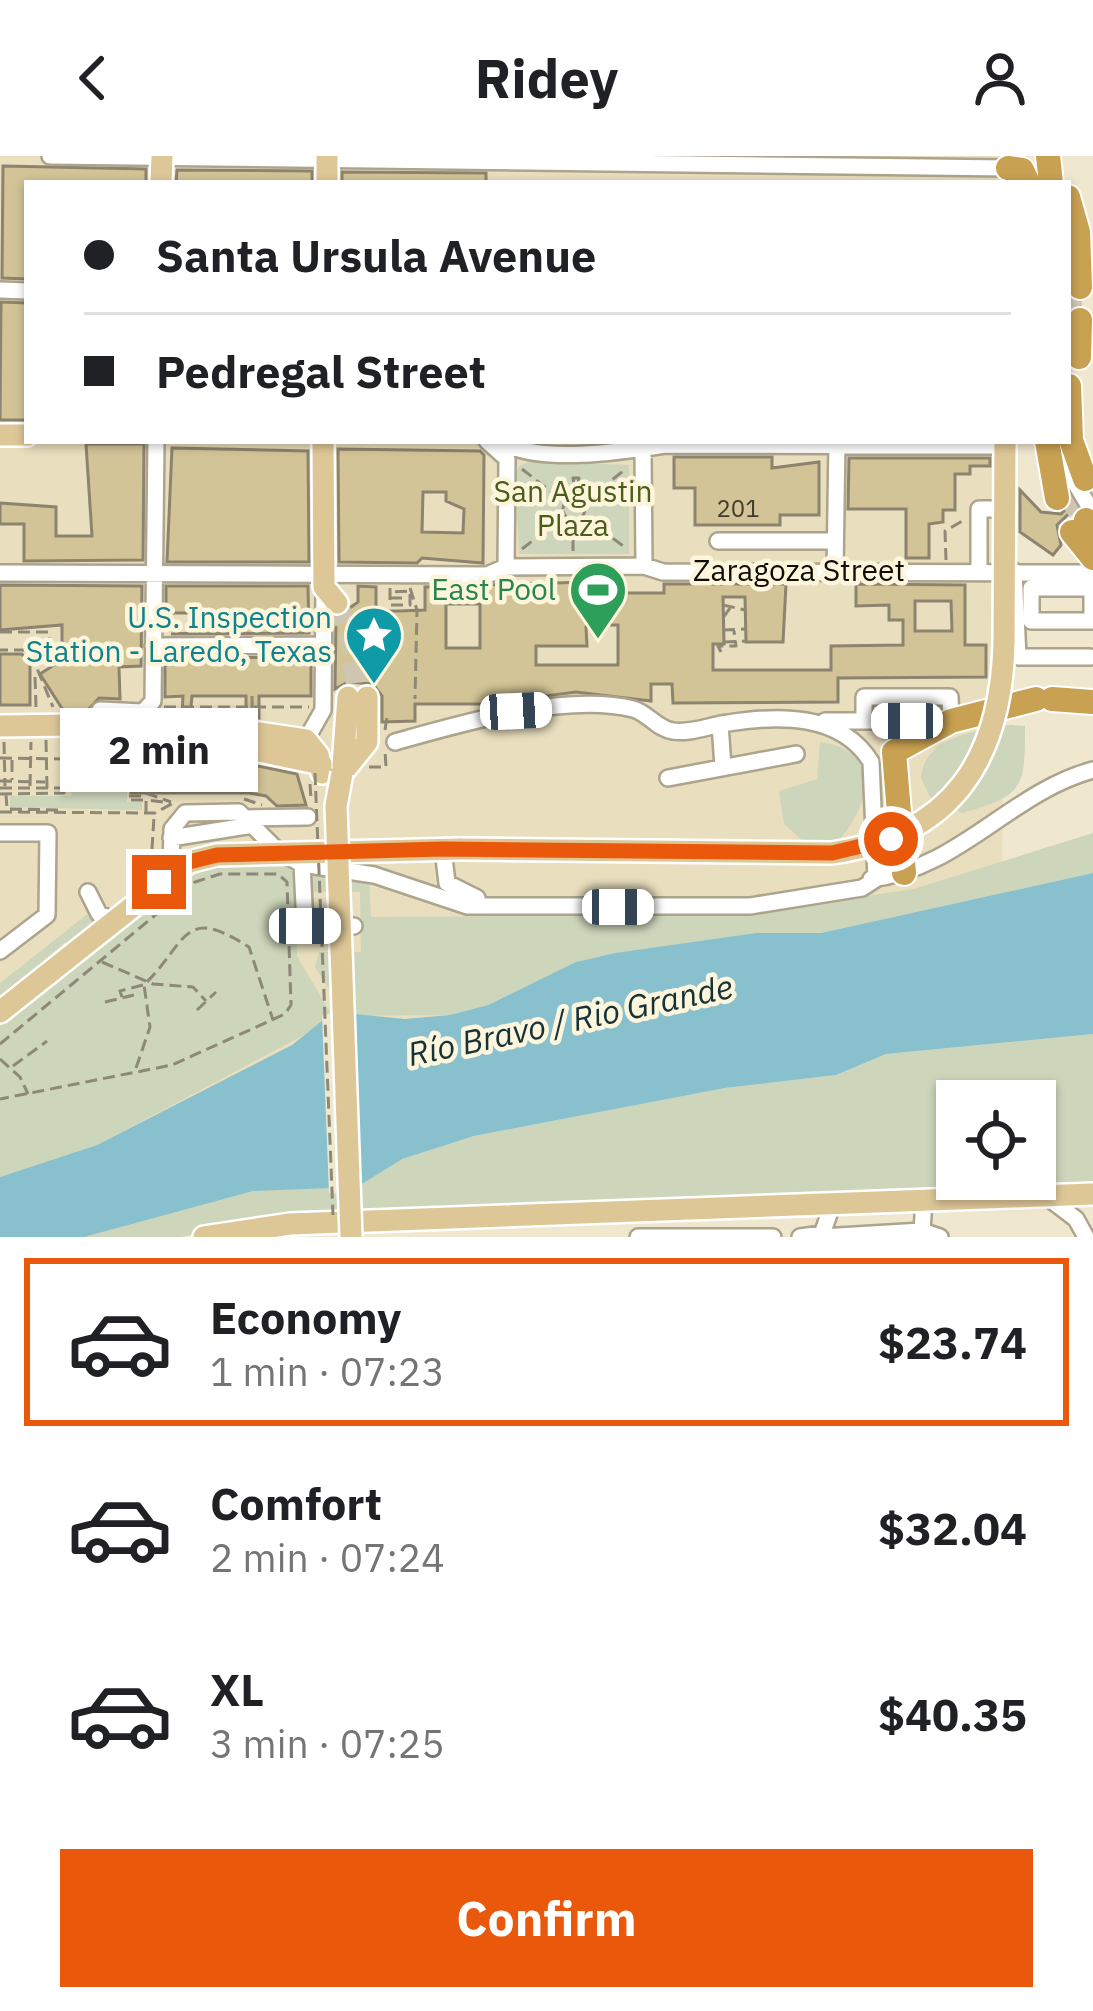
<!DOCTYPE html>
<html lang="en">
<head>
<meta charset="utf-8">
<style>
	body { margin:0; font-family:"IBM Plex Sans",sans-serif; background:#f6f6f6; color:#202124; height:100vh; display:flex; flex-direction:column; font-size:45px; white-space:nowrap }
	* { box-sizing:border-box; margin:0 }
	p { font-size:39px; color:#757577 }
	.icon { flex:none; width:66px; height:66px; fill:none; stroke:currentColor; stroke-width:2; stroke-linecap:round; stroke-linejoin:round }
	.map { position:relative; height:1081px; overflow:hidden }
	.panel { display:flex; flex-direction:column; background:#fff; flex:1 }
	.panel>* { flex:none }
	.guide { position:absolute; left:24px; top:24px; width:1047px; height:264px; border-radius:0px; box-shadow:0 3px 9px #0004; display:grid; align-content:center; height:264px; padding:0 60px; background:#fff }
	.buttons { position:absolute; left:936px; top:924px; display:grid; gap:24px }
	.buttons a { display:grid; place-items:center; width:120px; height:120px; border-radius:0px; background:#fff; box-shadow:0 3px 9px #0004; font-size:60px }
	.end { position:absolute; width:54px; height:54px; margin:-27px; border:15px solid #ea580c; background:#fff; box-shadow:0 0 0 6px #fff }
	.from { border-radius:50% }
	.bubble { position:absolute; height:84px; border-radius:0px; background:#fff; box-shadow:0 3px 9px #0004; font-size:39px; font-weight:700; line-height:84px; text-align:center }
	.car { position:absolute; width:36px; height:72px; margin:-36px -18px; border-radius:15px; box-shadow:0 0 9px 3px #0007; background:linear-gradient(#fff 24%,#345 0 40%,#fff 0 76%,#345 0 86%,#fff 0) }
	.guide b { display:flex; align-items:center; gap:42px; height:114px; font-size:45px }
	.guide b+b { border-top:3px solid #e0e0e0 }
	.guide i { width:30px; height:30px; background:#202124 }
	ul { padding:21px 0 0; list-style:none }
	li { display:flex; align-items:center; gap:36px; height:168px; margin:0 24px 18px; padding:0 36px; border:6px solid transparent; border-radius:0px }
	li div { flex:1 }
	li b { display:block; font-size:45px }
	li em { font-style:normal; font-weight:700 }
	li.active { border-color:#ea580c }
	li>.icon { width:108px; height:108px; stroke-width:1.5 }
	.cta { display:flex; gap:24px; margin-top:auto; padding:24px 60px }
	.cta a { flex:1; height:138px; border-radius:0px; background:#ea580c; color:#fff; font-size:48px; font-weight:700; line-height:138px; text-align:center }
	header { display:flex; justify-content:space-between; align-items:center; height:156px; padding:0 60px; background:#fff; font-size:54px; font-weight:700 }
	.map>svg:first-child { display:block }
	.built { fill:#e9debe }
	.green { fill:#cdd5bb; fill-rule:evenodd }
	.water { fill:#88c0ce }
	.pier { fill:#f0e7cf }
	.building { fill:#d3c497; stroke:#8c846e; stroke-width:3; fill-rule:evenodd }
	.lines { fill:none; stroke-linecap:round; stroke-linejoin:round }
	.major-tunnel { stroke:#cec6b1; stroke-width:21; stroke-dasharray:21 10; stroke-linecap:butt }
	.highway-tunnel { stroke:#cec6b1; stroke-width:24; stroke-dasharray:24 12; stroke-linecap:butt }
	.minor-casing { stroke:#aca48c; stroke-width:20 }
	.major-casing { stroke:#fff; stroke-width:26 }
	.highway-casing { stroke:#fff; stroke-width:28 }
	.path { stroke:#8e8877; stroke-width:3; stroke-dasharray:12 6; stroke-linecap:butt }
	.minor { stroke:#fff; stroke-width:15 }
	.major { stroke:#dec797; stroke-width:21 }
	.highway { stroke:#c8a152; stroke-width:24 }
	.major-bridge-casing { stroke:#fff; stroke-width:26; stroke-linecap:butt }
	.path-bridge { stroke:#8e8877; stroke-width:3; stroke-dasharray:12 6; stroke-linecap:butt }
	.major-bridge { stroke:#dec797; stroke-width:21 }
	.route { stroke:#ea580c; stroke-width:15 }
	.labels { text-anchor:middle; stroke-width:9; stroke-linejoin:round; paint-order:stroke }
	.number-label { font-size:24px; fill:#413b2a }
	.park-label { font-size:30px; fill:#4c5c1b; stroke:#fdf5dc }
	.street-label { font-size:30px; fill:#100d06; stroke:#fdf5dc }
	.leisure-label { font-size:30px; fill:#27864d; stroke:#fdf5dc; text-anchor:end }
	.culture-label { font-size:30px; fill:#0d838f; stroke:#fdf5dc; text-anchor:end }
	.water-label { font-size:33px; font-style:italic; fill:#153239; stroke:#fdf5dc }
</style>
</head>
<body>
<header><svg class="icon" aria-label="back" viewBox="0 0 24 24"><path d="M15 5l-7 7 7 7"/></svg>Ridey<svg class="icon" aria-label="person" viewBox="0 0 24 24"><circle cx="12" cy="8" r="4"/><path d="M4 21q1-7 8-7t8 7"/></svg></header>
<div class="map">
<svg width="1093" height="1081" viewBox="0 0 1093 1081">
	<rect width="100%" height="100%" fill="#f0e7cf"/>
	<path class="built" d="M0,0H1009L1008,27H27V285H1005L1002,735L821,777L615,797L0,1021Z"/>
	<path class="green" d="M530,305L629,309V398H519L515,319L519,310Z
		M1010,569L1025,570C1025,633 1024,639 962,657L930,641L921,622C924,580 977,575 1010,569Z
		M820,586C883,594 870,650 839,684L807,689L784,668L779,635L817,623Z
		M72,635H127V646H142V654L10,651V640H71Z
		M1093,677V717L821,777H756L615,797L576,806L488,849L450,859L346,860L315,811L319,796H361L360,736H307V718L369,723L371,761L742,758L914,733Z
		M281,705L296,713L297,800L334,863L97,989L0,1021V869L199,710Z
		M89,757L97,766L70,790L65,786L51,799L55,804L0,846V827Z
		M1093,878V1030L357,1053V1031L401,1003L474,980L725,932L836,919L886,898ZM957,945H1035V1023H957Z
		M276,1031L348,1032L350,1064L278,1062L181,1081H84L226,1040Z"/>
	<path class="water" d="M1093,717V878L886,898L836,919L725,932L474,980L402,1003L357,1031L253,1035L84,1081H0V1021L97,989L292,889L322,865L354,858L405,863L450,859L488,849L576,806L615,797L756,777H821Z"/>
	<path class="pier" d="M351,853L348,1038L329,1037L322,859Z"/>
	<path class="building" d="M3,10L146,13V27H27V123L2,122Z
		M177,14L312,15V27H176Z
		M342,16L486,17V27H342Z
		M1,146L27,147V264H0Z
		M86,288H144L143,404L24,405V368H0V347L56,351V380H92Z
		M172,292L308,295L309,406H167Z
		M338,293L480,295L484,299L483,407L422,402L417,407L339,406ZM423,336H446V345L464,353L463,377L422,376Z
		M674,301H772V312L819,306V359H780V369H695V332H674Z
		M849,302H990V310H970V318H955V354H943V366L929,368V402H906V353H848Z
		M1020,334L1041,356L1061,358L1073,346L1076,351L1057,369L1061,389L1053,399L1020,376Z
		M617,425V437H664V428H786L783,486H746L745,441H723L724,488H713V514H831V490L903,489V464H889V449L856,450V428L965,429V489H986V521L838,522V546L673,547L672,528H651V545L576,536L486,548H415V565L382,566V540L373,528L348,526L335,533L336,462L358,446V430L376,431V455H399L425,454V431ZM915,445H951L952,475H915ZM446,448H480V492H446ZM591,469H618V509H536V490H587L586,471Z
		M0,429L142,430L141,510L119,511L120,543L99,542L88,554H63L40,518L62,504V469L0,474Z
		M166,430H308L309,477L171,478L195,477V457H166Z
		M0,498H22L30,509V549H0Z
		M311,501V540H259V562H246V540H192L190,560L182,559L183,540L165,541V509H171V502Z
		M253,609L297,618L306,649L277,650L266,640L249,637H131V612Z"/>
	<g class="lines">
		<path class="major-tunnel" d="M337,447L350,478L358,541"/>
		<path class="highway-tunnel" d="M1070,164V131
			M1066,334L1086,364"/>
		<defs>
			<path id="minor" d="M50,0L1008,12
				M0,134L27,135
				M487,285L507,303L506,411
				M501,285C535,309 626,295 665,289L1005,290
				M1063,285L1065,310L1093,357
				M643,297L644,410
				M718,385H835
				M979,414V353H1004
				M835,415L837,285
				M1014,415L1018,501H1090
				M0,417L487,419L506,411L644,410L663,416L1093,417
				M1031,432H1092V465H1031Z
				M153,490L322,489
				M100,554L143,556L153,545L156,285
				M825,565H951L950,541H864V565
				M720,568L723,611
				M306,584L323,554L324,431
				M395,586C459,568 566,536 633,553C648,557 657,573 673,575C690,578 711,569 728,567C778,559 841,557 871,606L876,723
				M668,622L796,598
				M246,662L308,661
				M0,677H48L47,759L0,795
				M171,682L253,669
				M443,693L447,727L477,742
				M302,708L305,770H354
				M171,717L172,673L185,657L239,656L279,696L302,708L374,719L467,750H750L862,732L876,723
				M871,723C959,713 1011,636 1093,614
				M88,736L99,758L114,764
				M1047,1041L1076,1063L1086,1081
				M924,1045L922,1075L940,1081
				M638,1081H773
				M800,1081L822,1078L832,1050
				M821,1081L922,1075V1081"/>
			<path id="major" d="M161,27L162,0
				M327,27V0
				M0,279H27
				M323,285L324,431L337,447
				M1004,487L1005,285
				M0,570L146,568L186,579L247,577
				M259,577L306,584L318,599L322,617
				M162,586L190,594L247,595
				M259,595L321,608
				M343,610L348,541
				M342,617L367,586V541
				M0,856L189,706L217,699L460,693
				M204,1081L290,1068L1093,1038"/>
			<path id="highway" d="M1048,0L1051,27
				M1008,12L1022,14L1028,27
				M1068,41L1078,76L1080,131
				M1079,201L1080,164
				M1069,230L1071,284L1085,323
				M1047,285L1057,342
				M1086,364L1093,375
				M1072,376L1093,402
				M1052,543L1093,546
				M904,717L894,596L951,565L1036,543"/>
		</defs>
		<use href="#minor" class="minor-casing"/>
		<use href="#major" class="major-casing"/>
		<use href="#highway" class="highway-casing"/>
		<path class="path" d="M522,313L563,345
			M573,322H579L578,328H574Z
			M563 353a11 11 0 1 1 22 0a11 11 0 1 1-22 0Z
			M584,345L626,313
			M584,361L626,392
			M573,364L574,378
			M572,379L575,378V381L572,382Z
			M522,393L563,361
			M573,395V384
			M946,404L945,375L964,364
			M390,432V449H410V435L390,436
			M410,432L417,454L415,543
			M390,442H408
			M723,449L745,454
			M723,462L730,452
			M723,474L746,473
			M0,476H49V494H0
			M724,486L746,485
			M37,496L36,510L53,551
			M721,496L718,490H736L734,475
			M35,521L36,551
			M164,551H309
			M385,574L387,561
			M46,584L47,632
			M134,585L148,596
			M4,586L5,630
			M80,586L81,630
			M83,599C95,590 118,590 129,599
			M0,602L145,604L147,599
			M12,604V624
			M99,605V630
			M369,611H386L385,595
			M0,625L45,626
			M310,628L311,644
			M30,630L31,586
			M0,632H123V607
			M146,637L171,646
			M0,638L64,637V584
			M6,638L7,653L64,654
			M244,643L262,649
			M143,644H129V640H146
			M0,656L155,657L175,646
			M146,657V644L171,647
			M152,693L154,661
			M142,721L152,712V695H159
			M102,806L153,828L193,831L206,845
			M122,841L120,835L143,829
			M105,846L134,839
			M197,854L216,836
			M0,888L195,726L220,718H278L287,726L291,849L285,858L172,909L0,943
			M0,903L20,921L28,938
			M13,910L47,885
			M136,912L150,871L144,829C188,786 182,748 249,791L273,864"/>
		<use href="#minor" class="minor"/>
		<use href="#major" class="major"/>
		<use href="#highway" class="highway"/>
		<defs>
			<path id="major-bridge" d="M342,617L336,650L351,1081
				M460,693L832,697C953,679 1001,603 1004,487"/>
		</defs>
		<use href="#major-bridge" class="major-bridge-casing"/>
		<path class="path-bridge" d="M252,540L253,609
			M315,617L333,1059"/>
		<use href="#major-bridge" class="major-bridge"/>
	</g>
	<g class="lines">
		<path class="route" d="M159,726L189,706L217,699L443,693L832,697L891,683"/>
	</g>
	<defs>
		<symbol id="stadium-pin" viewBox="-11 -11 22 30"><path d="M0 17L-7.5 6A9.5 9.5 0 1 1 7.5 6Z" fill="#2e9e5b" stroke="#fdf5dc"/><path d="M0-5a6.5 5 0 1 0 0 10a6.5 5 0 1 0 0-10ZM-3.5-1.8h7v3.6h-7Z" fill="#fff"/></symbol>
		<symbol id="sight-pin" viewBox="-11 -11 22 30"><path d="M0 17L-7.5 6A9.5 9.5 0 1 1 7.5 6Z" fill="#0f9aa8" stroke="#fdf5dc"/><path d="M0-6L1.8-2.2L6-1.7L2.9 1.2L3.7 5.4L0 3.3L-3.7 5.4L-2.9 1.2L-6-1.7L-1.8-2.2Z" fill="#fff"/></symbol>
	</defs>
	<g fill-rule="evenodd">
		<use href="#stadium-pin" x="565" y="401" width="66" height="90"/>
		<use href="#sight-pin" x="341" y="446" width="66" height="90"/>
	</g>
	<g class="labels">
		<g class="number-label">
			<text x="738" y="361">201</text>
		</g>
		<g class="park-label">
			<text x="573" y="346">San Agustin<tspan x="573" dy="34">Plaza</tspan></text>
		</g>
		<g class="street-label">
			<text x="799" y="425">Zaragoza Street</text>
		</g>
		<g class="leisure-label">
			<text x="556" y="444">East Pool</text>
		</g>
		<g class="culture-label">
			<text x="332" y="472">U.S. Inspection<tspan x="332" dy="34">Station - Laredo, Texas</tspan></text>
		</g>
		<g class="water-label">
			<text transform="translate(570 864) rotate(-12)" y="12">Río Bravo / Rio Grande</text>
		</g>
	</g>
</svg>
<div class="buttons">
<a><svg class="icon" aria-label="locate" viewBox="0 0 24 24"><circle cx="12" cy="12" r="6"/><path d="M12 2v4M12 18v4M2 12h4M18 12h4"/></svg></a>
</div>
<i class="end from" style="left:891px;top:683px"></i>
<i class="end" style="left:159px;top:726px"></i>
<div class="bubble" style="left:60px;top:552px;width:198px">2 min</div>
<i class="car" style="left:516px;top:555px;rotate:87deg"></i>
<i class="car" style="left:907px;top:565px;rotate:270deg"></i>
<i class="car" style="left:618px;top:751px;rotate:90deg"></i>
<i class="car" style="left:305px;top:770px;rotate:90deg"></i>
<div class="guide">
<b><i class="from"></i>Santa Ursula Avenue</b>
<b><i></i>Pedregal Street</b>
</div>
</div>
<section class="panel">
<ul>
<li class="active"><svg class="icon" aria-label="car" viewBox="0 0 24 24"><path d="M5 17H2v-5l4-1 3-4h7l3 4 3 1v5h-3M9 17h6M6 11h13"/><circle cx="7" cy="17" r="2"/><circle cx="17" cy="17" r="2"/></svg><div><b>Economy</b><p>1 min · 07:23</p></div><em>$23.74</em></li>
<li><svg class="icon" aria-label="car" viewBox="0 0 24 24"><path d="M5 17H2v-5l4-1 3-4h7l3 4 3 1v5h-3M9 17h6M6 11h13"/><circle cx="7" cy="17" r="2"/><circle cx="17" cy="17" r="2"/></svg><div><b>Comfort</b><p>2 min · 07:24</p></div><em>$32.04</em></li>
<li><svg class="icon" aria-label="car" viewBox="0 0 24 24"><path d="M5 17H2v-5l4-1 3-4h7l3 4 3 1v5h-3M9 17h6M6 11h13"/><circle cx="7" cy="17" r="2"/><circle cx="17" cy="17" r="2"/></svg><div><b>XL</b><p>3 min · 07:25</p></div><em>$40.35</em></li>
</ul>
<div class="cta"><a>Confirm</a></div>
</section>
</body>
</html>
